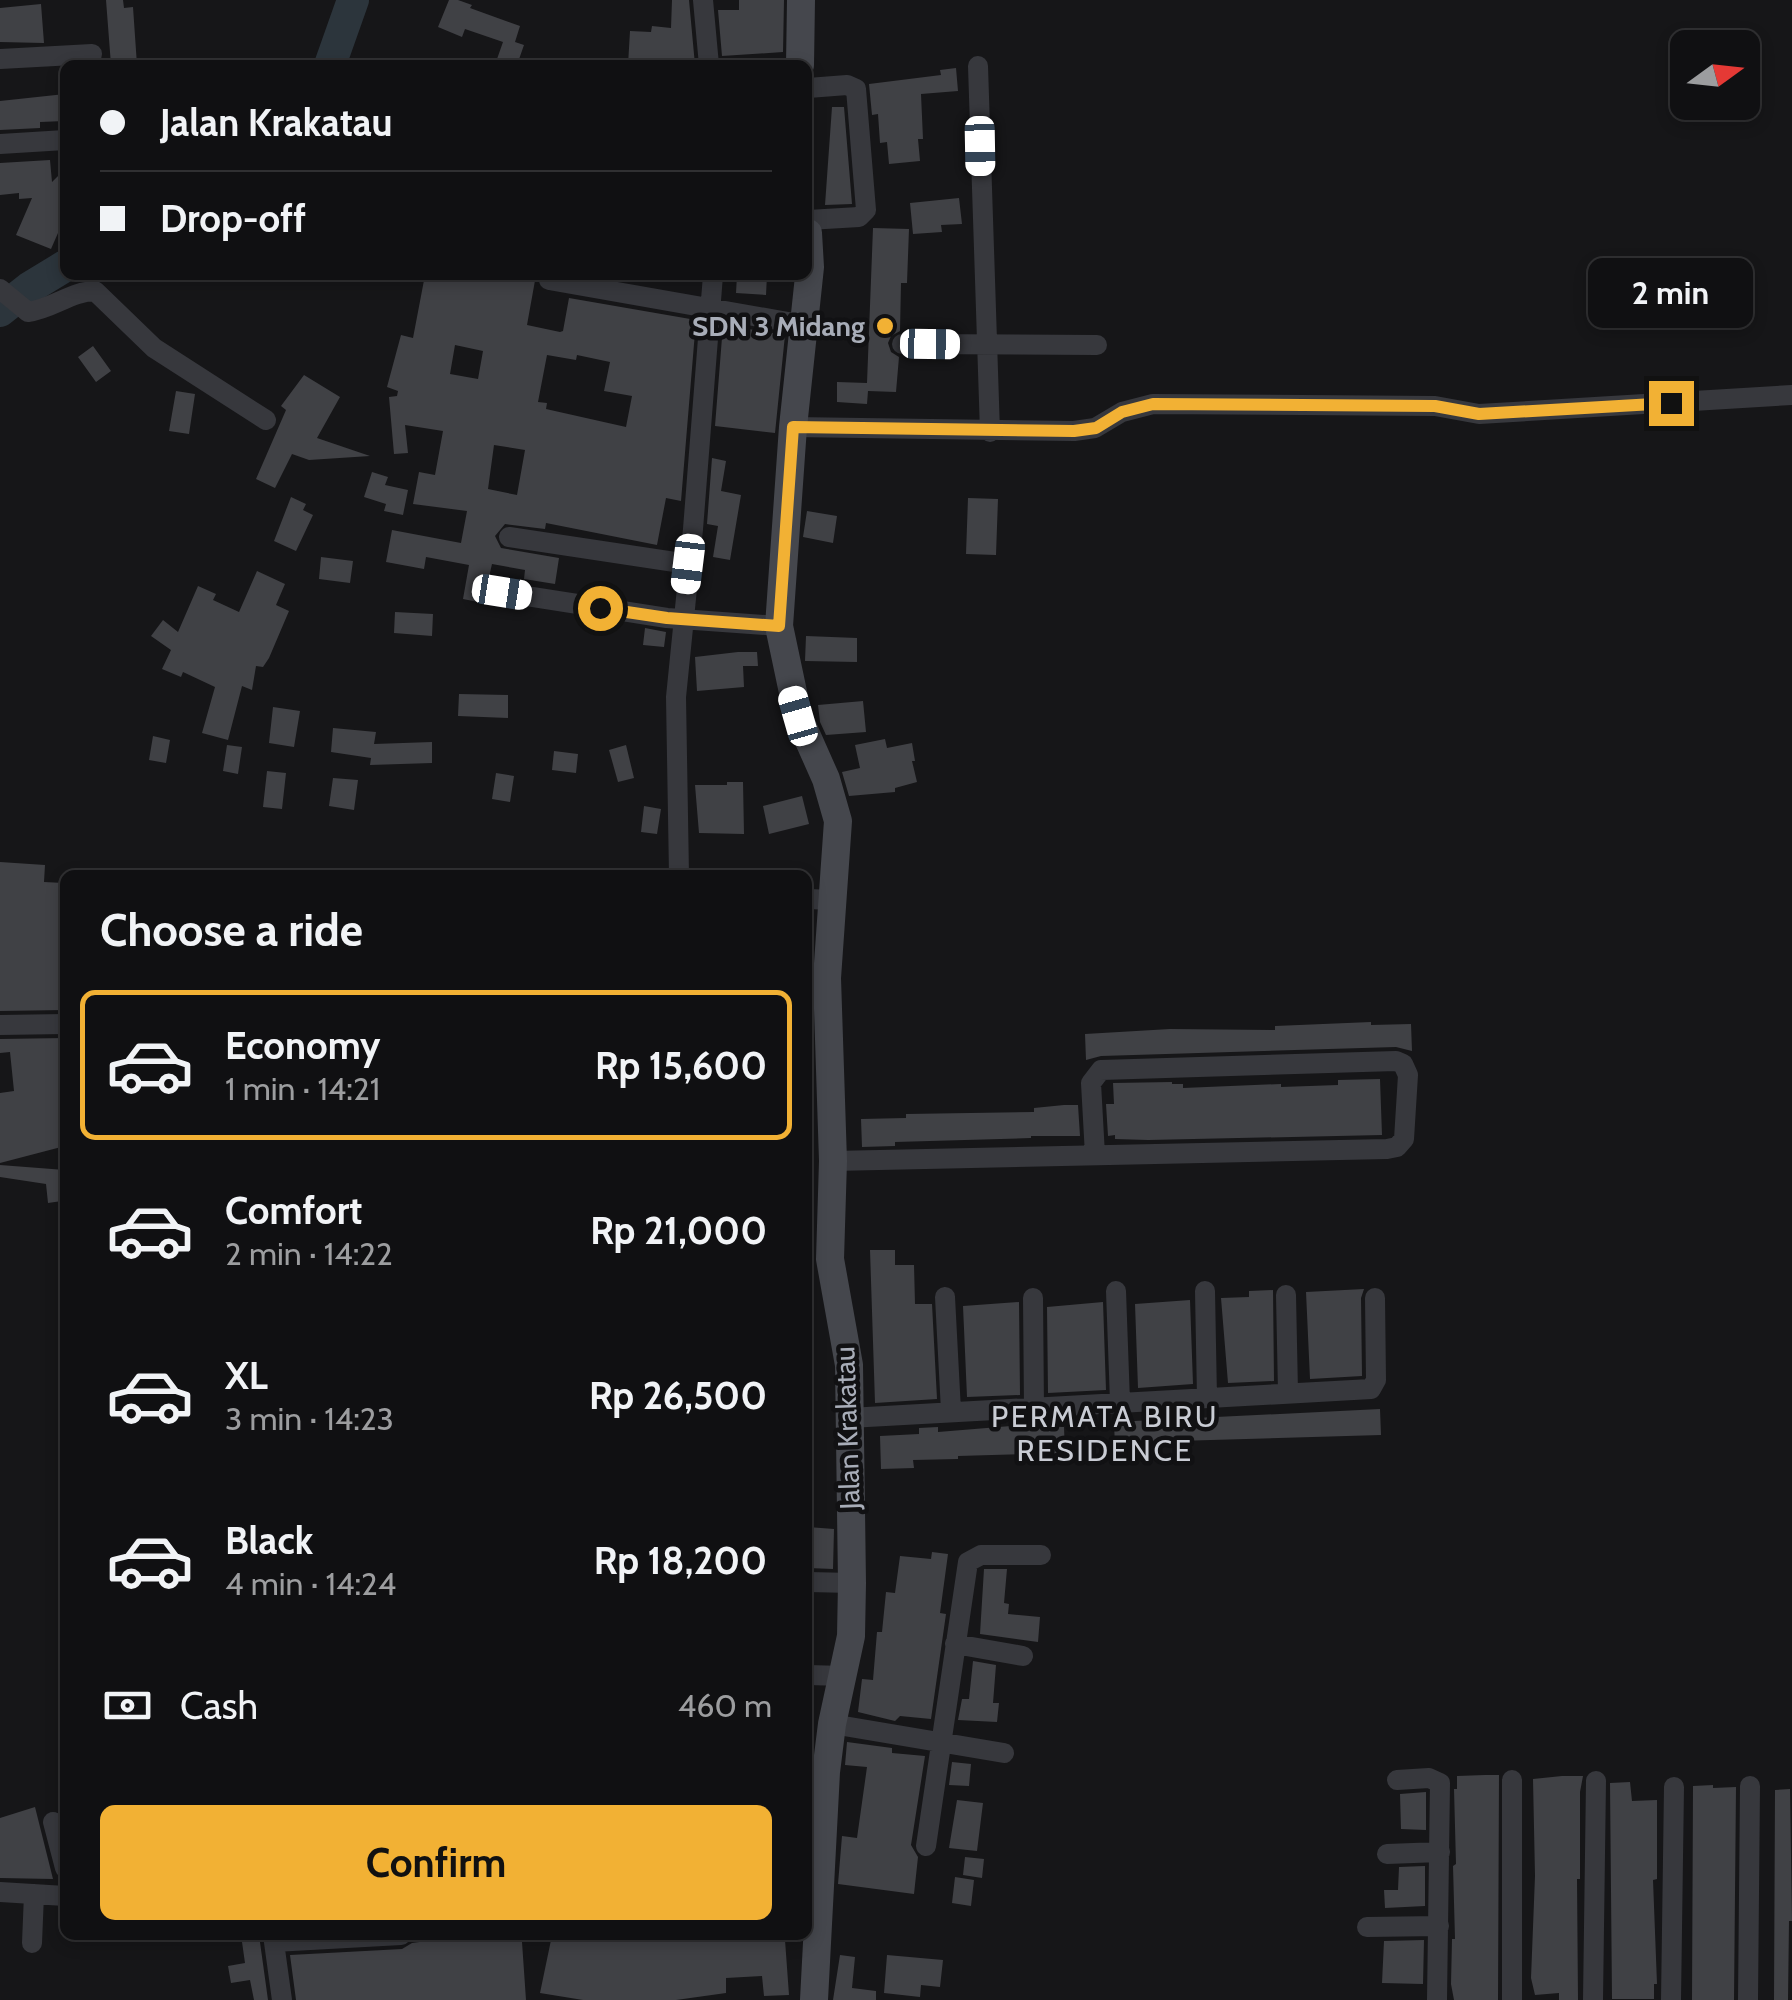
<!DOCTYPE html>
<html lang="en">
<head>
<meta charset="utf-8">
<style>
	body { margin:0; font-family:Cabin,sans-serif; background:#1e1e20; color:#f1f3f6; height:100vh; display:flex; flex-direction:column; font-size:38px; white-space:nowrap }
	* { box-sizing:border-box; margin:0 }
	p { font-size:32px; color:#9c9d9f }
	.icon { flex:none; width:55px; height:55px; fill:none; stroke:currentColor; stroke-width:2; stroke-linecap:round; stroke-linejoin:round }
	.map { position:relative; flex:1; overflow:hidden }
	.details { position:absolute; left:60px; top:870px; width:752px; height:1070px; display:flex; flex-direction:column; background:#101012; border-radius:15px; box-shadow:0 5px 15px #0003,0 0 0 2px #303032 }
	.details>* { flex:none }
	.banner { position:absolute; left:60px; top:60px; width:752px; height:220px; border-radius:15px; box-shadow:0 5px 15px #0003,0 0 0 2px #303032; display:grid; align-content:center; height:220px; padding:0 40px; background:#101012 }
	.needle { width:65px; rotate:75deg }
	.controls { position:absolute; left:1670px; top:30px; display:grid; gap:20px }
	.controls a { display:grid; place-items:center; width:90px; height:90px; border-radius:15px; background:#101012; box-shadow:0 5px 15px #0003,0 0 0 2px #303032; font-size:50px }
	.end { position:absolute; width:45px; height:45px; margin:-22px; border:12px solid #f2b134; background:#111; box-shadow:0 0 0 5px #111 }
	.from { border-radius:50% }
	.bubble { position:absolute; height:70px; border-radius:15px; background:#101012; box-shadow:0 5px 15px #0003,0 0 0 2px #303032; font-size:32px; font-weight:700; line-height:70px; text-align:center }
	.car { position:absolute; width:30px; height:60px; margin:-30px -15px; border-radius:12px; box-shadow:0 0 8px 2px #0007; background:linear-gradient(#fff 24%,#345 0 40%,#fff 0 76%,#345 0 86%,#fff 0) }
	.banner b { display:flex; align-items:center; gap:35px; height:95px; font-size:38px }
	.banner b+b { border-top:2px solid #303032 }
	.banner i { width:25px; height:25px; background:#f1f3f6 }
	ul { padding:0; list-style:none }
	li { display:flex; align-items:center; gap:30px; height:150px; margin:0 20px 15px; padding:0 20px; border:5px solid transparent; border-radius:15px }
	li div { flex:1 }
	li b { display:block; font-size:38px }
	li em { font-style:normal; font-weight:700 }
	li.selected { border-color:#f2b134 }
	li>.icon { width:90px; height:90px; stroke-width:1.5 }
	h2 { padding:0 40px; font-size:45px; line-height:120px }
	.pay { display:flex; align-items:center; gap:25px; height:110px; padding:0 40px; font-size:38px }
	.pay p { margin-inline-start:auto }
	.cta { display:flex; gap:20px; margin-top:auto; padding:20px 40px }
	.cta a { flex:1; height:115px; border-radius:15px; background:#f2b134; color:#111; font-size:40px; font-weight:700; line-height:115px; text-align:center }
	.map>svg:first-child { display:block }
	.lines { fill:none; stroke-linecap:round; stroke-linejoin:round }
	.river { stroke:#2c353c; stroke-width:32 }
	.building { fill:#404145; fill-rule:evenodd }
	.street { stroke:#37383d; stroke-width:20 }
	.secondary { stroke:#45474d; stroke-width:28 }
	.route { stroke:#f2b134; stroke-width:12 }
	.poi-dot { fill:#f2b134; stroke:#111113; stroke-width:4 }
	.labels { text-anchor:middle; stroke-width:9; stroke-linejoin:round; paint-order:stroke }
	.poi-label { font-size:28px; font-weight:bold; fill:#a8adb8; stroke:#111113; text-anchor:end }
	.street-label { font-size:28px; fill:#a8adb8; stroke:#111113 }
	.neighbourhood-label { font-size:30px; letter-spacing:2.5px; fill:#c9ccd4; stroke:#111113 }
</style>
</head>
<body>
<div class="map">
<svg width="1792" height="2000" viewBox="0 0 1792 2000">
	<rect width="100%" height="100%" fill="#161618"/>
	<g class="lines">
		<path class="river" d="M330,65L353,0
			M0,311L29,288L65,266"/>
	</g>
	<path class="building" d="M106,0H123L124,8L133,7L137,65H111Z
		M449,0H458L472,5L470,8L520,26L515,42L524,45L517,65L497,59L503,42L465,29L462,37L438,27Z
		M672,0H689L695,65H628L630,31L651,32L652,26L671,28Z
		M739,0H784L783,52L722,56L718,10H739Z
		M41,4L44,43L0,42V8Z
		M956,68L958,91L921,94L923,139H918L920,161L889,164L887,142L880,143L878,114L872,115L869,84L941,75L940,70Z
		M65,94V121L40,122V128L0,130V101Z
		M832,107H844L852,204L825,205Z
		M50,160L52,182L65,169V217L51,249L16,235L32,198L19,199V193L0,195V163Z
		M959,198L962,224L941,225L942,232L913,234L910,203Z
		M873,228L909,229L907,283H901L900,331L891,336L888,343L891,352L899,357L896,392L868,391L867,404L837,402V382L867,383Z
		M425,275H536L527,325L560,332L563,331L569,298L696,320L681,501L666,498L657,545L546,523L545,529L505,524L495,536L501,548L559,558L555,584L524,579L525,570L492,564L483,603L463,599L469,565L426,557L424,569L386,562L392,530L461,543L467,511L413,504L419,472L435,475L443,431L405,425L408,453L394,454L389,397L397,396L398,391L387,387L401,335L413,338ZM455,345L483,351L478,379L450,374ZM547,355L576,360L577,355L610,362L604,391L632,396L626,427L546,409L547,403L538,402ZM494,445L525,450L517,495L488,489Z
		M737,275H767L766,295L736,293Z
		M723,325L785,335L775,433L715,426Z
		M93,346L111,371L96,382L78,357Z
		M304,375L340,397L317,438L370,456L309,460L292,454L275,488L256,479L286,410L281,406Z
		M176,391L195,394L189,434L169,431Z
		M712,458L726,461L721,491L741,495L730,560L713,557L718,526L707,524Z
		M372,472L388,477L385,485L408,490L403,515L384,511L386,504L364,497Z
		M291,497L306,504L303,510L313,515L296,551L274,541Z
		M968,498L998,499L996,555L966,554Z
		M807,511L837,516L833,543L803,537Z
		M321,557L353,561L350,583L319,579Z
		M257,571L285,584L276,605L289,611L269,658L263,667L256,666L252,690L242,686L228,740L202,733L215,687L183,672L181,677L162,669L171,650L151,636L163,620L178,632L198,586L216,594L213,600L239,612Z
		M395,612L433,614L432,636L394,633Z
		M645,628L666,632L664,647L643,645Z
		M806,636L857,638V662L805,661Z
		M738,652H757L758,666H743L744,687L697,691L695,657Z
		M459,694L508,695V718L458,716Z
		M863,701L866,732L826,735L820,722L818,705Z
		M273,707L300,711L294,747L269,743Z
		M333,728L376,732L374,744L432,742V763L370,765L371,758L331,752Z
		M153,736L170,740L166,763L149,760Z
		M885,739L887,748L912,743L915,761H912L917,782L895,788V792L849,796L842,772L860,768L855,745Z
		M227,745L242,747L238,774L223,771Z
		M626,745L634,778L618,782L609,750Z
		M554,751L578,754L576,773L552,770Z
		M267,771L286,773L282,809L263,807Z
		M496,773L514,776L510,802L492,799Z
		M333,778L358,780L354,810L329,806Z
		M727,782H743L744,834L699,833L695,785H727Z
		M802,796L809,824L769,834L763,806Z
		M644,806L661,809L657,834L641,832Z
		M0,862L45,865L44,882L64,883L65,1010L0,1011Z
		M1371,1022V1025L1411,1024L1412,1051L1396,1047L1101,1056L1086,1060L1085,1034L1170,1029L1275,1030V1026Z
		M65,1038V1047H60L65,1146L0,1163V1093L14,1091L10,1052L0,1053V1039Z
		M1380,1079L1382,1135L1148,1140L1115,1139V1135L1108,1136L1106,1104H1114L1113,1083L1172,1082V1084H1183V1088L1281,1084V1087L1338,1085V1080Z
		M1064,1105H1078L1080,1136H1031V1138L895,1142V1146L862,1147L861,1119L906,1118V1114L1034,1112V1108Z
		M0,1165L65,1170V1188H60L62,1201L48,1203L46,1184L0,1177Z
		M870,1250H895V1265H914L915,1304H932L937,1399L875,1403Z
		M1364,1289L1361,1298L1362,1376L1310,1379L1306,1292Z
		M1273,1290L1274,1381L1228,1383L1221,1298L1249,1297V1291Z
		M1190,1300L1193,1384L1138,1388L1135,1304Z
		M1019,1302L1020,1395L967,1397L963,1306Z
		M1103,1302L1106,1390L1048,1393L1047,1307Z
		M1380,1409L1381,1435L1142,1442V1447L1115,1448L1114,1422Z
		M1011,1426L1064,1427L1065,1453L958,1456V1459L913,1460L914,1468L881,1469L880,1436L919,1434V1428L938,1427V1432Z
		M808,1527L834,1529L833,1569L808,1568Z
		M932,1552L948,1554L940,1613L946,1614L931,1719L900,1716L895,1721L858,1712L862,1679L873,1680L877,1632H882L886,1592L895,1593L900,1556L931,1559Z
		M984,1569H1007L1004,1603L1009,1604L1008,1614L1040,1617L1038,1642L980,1634Z
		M973,1661L996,1665L993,1703H999L997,1722L958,1720L962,1699H969Z
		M847,1742L892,1748V1753L925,1756L911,1845L918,1857L914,1894L838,1884L842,1836L857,1838L867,1767L845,1765Z
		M952,1762L971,1764L969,1786L949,1785Z
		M1485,1775H1499L1498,2000H1454L1451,1984L1452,1939H1455L1453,1866L1456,1864L1454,1789H1457V1776Z
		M1562,1776H1583L1580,1792V1879H1577L1578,2000H1559V1993L1535,1995L1531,1978L1535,1876L1533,1779Z
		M1630,1782L1632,1801L1657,1800V1879L1653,1880L1657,1984H1654V1999H1612L1610,1783Z
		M1713,1785V1788L1736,1787L1734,2000H1692L1693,1786Z
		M1790,1789L1792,1921H1789L1788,2000H1774L1775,1790Z
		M1426,1792V1830L1401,1829L1400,1794Z
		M957,1800L983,1803L977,1851L949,1848Z
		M35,1807L53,1879L0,1878V1818Z
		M965,1857L984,1859L982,1878L963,1875Z
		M1425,1866V1906L1385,1908L1384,1890H1398L1399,1867Z
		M955,1877L974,1880L971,1906L952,1903Z
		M241,1935H259L268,2000H254L250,1980L231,1983L228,1966L245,1963Z
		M644,1935H756L757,1942L785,1940L789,1995L764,1996L762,1976L726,1978V1993L676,2000H583L540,1993L551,1940Z
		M434,1940L522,1942L526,2000H296L290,1955L402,1949L412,1943Z
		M1424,1940L1423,1984L1382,1983L1384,1941Z
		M840,1955L855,1957L852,1988L876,1991V2000H833Z
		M887,1955L943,1960L940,1987L921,1985L920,1997L884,1993Z"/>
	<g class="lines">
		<path class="street" d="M703,0L709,65
			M0,59L92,54
			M978,66L990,432
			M808,88L847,85L856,89L866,210L859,217L808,220
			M0,144L65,140
			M549,280L805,325
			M0,289L28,312C52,309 72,291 95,291L154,348L266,420
			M902,344L1097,345
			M793,427L1074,431L1095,428L1122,412L1153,404L1435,406L1479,414L1792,395
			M509,537L688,564
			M501,592L667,618L779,626
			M679,875L676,697L693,529L713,275
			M808,899L833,900
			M0,1025L65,1024
			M833,1161L1387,1149L1397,1147L1404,1139L1408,1075L1403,1064L1396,1061L1101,1070L1091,1083L1095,1155
			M1116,1291L1120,1402
			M1205,1291L1207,1398
			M1286,1295L1288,1392
			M945,1297L951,1411
			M1033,1298L1034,1408
			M849,1418L1371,1389L1376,1380L1375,1298
			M808,1582L852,1583
			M955,1644L1023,1656
			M808,1675L843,1676
			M832,1724L1004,1753
			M1397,1780L1429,1778L1440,1783L1437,2000
			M53,1822L65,1868
			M926,1846L968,1562L981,1555H1041
			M1387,1854L1440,1852
			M0,1892L65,1896
			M1367,1927L1439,1926
			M273,1935L282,2000
			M274,1942L401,1935
			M32,1943L34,1894
			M1512,2000V1780
			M1593,2000L1596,1781
			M1671,2000L1674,1787
			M1748,2000L1750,1786"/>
		<path class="secondary" d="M800,65L801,0
			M808,233L810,267L793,427L779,626L798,716L826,779L838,821L827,978L833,1161L830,1259L849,1365L852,1583L851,1636L832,1724L826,1772L814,2000"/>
	</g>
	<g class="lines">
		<path class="route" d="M600,608L667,618L779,626L793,427L1074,431L1096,428L1122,412L1153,404L1435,406L1479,414L1671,403"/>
	</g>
	<circle class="poi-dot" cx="885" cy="326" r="10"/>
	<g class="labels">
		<g class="poi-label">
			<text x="865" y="336">SDN 3 Midang</text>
		</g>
		<g class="street-label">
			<text transform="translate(847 1428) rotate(-92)" y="10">Jalan Krakatau</text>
		</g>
		<g class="neighbourhood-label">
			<text x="1105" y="1427">PERMATA BIRU<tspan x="1105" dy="34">RESIDENCE</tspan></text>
		</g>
	</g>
</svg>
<div class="controls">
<a><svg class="needle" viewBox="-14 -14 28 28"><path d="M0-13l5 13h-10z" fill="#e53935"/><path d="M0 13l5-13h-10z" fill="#9c9d9f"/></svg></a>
</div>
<i class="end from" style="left:600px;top:608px"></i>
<i class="end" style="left:1671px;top:403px"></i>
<div class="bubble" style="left:1588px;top:258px;width:165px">2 min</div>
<i class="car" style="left:980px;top:146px;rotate:179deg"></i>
<i class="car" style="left:930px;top:344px;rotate:91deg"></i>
<i class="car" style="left:688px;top:564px;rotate:187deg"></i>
<i class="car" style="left:502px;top:592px;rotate:99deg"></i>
<i class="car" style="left:798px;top:716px;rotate:344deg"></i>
<div class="banner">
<b><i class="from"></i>Jalan Krakatau</b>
<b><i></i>Drop-off</b>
</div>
<section class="details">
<h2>Choose a ride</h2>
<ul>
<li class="selected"><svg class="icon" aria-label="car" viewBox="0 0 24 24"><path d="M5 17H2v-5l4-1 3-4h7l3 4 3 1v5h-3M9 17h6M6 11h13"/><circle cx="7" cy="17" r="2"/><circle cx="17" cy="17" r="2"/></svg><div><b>Economy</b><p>1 min · 14:21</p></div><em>Rp 15,600</em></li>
<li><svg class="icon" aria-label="car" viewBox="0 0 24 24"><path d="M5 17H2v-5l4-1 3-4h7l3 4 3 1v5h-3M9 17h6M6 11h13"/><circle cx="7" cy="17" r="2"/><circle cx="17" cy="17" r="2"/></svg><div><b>Comfort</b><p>2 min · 14:22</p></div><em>Rp 21,000</em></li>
<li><svg class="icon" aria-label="car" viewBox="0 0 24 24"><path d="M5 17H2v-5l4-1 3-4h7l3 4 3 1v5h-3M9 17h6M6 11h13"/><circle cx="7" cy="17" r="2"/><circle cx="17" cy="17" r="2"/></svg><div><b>XL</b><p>3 min · 14:23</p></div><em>Rp 26,500</em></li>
<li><svg class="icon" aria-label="car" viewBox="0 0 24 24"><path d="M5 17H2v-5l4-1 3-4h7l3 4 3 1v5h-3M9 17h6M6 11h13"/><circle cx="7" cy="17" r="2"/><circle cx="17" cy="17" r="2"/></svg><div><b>Black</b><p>4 min · 14:24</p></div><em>Rp 18,200</em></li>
</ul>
<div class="pay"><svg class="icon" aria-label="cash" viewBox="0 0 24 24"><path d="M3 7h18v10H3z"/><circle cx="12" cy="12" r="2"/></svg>Cash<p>460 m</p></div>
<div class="cta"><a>Confirm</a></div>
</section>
</div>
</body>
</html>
